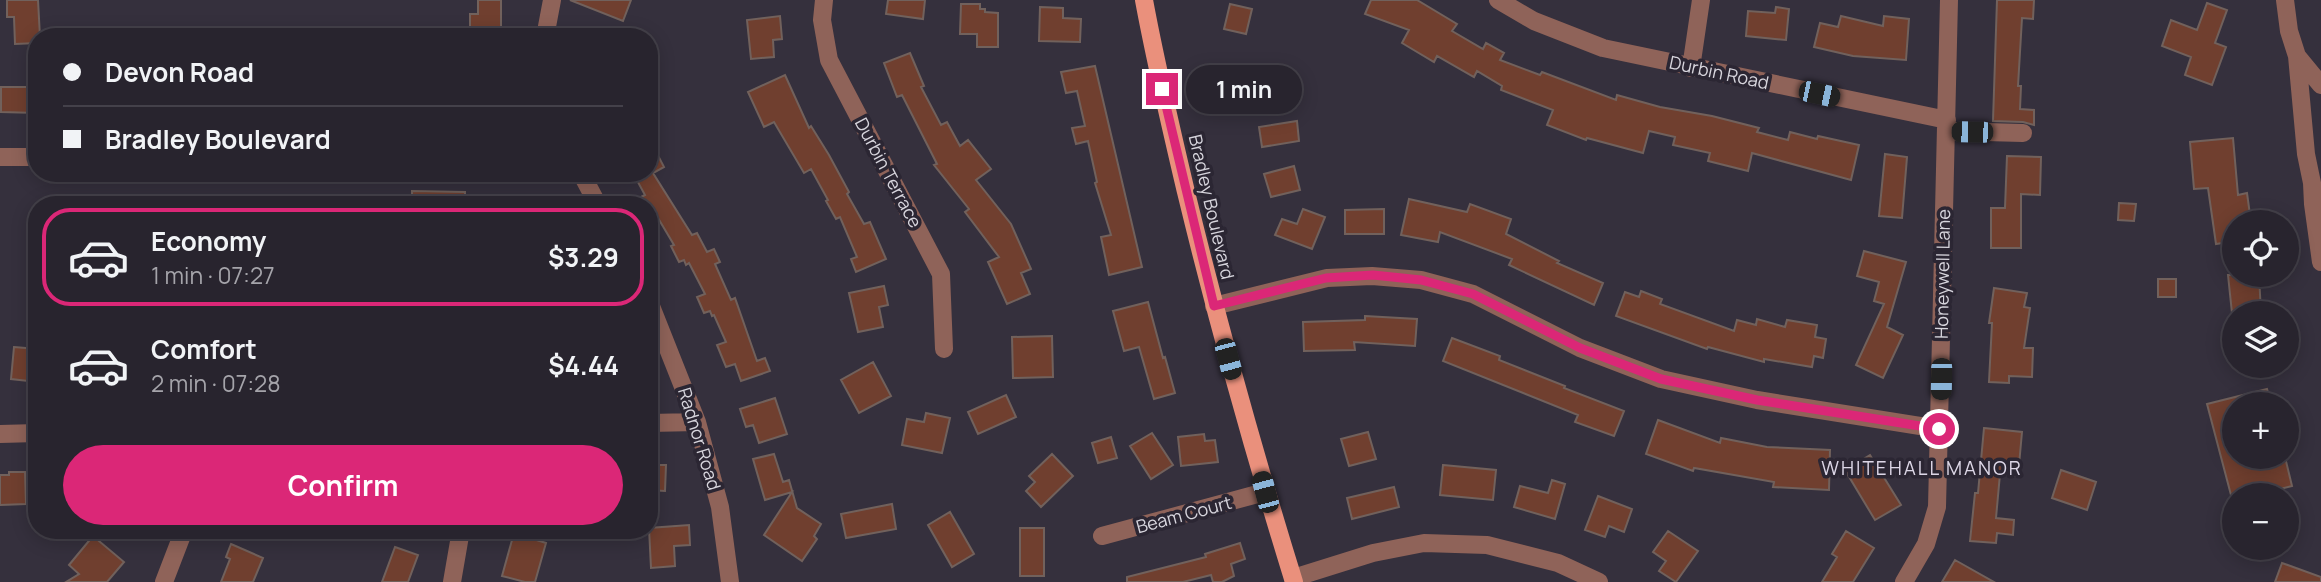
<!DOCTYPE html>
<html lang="en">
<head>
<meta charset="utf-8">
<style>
	body { margin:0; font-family:Manrope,sans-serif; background:#302c36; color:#f1f3f6; height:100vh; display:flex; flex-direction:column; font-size:26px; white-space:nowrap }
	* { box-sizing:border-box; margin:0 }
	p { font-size:23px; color:#a5a4aa }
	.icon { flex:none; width:38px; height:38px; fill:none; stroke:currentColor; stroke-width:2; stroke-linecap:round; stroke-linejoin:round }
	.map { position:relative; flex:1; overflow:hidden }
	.sheet { position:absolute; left:28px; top:196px; width:630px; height:343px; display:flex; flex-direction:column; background:#28242e; border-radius:28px; box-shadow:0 4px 18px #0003,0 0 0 2px #44414a }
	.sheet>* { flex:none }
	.hud { position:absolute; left:28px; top:28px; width:630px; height:154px; border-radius:28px; box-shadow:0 4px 18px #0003,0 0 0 2px #44414a; display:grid; align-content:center; height:154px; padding:0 35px; background:#28242e }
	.fabs { position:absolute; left:2222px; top:210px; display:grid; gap:14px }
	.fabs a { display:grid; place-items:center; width:77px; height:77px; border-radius:50%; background:#28242e; box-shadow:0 4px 18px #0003,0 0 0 2px #44414a; font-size:35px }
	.end { position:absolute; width:32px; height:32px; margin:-16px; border:9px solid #db2777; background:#fff; box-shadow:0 0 0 4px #fff }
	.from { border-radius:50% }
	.bubble { position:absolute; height:49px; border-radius:24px; background:#28242e; box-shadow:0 4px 18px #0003,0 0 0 2px #44414a; font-size:23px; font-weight:700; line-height:49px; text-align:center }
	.car { position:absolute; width:21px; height:42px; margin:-21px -10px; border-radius:9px; box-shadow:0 0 5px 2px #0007; background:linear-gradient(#222 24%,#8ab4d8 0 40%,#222 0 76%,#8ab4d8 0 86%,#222 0) }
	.hud b { display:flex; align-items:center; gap:24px; height:66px; font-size:26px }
	.hud b+b { border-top:2px solid #44414a }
	.hud i { width:18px; height:18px; background:#f1f3f6 }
	ul { padding:12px 0 0; list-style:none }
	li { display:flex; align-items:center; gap:21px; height:98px; margin:0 14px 10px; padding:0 21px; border:4px solid transparent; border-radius:28px }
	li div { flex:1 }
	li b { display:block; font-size:26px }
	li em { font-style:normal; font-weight:700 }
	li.on { border-color:#db2777 }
	li>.icon { width:63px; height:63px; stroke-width:1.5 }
	.primary-button { display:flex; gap:14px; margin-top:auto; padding:14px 35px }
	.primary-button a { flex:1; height:80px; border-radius:42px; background:#db2777; color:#fff; font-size:28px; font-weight:700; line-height:80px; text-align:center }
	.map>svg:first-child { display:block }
	.building { fill:#703f2f; stroke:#71615c; stroke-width:2 }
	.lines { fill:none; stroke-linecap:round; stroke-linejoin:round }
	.minor { stroke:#8f6359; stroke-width:18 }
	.major { stroke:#ea907c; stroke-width:18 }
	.route { stroke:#db2777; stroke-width:9 }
	.labels { text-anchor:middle; stroke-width:7; stroke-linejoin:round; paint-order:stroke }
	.street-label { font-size:18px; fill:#d7d5dd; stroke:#2b2633 }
	.neighbourhood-label { font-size:19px; letter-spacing:2px; fill:#ddd7e7; stroke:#2b2633 }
</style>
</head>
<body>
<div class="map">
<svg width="2321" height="582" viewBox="0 0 2321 582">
	<rect width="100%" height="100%" fill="#35303d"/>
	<path class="building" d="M7,0H38L40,37H37V43L15,44L14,17H7Z
		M478,0H501V28H499V36H478V28H470V14H478Z
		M570,0H631L623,21Z
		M888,0H925L923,19L886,14Z
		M1371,0H1417L1457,24L1452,31L1483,49L1486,43L1504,53L1500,60L1540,75L1542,72L1616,100L1617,95L1660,107L1712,116L1759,128L1757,132L1788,140L1790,132L1817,139L1818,136L1859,145L1851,180L1752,153L1748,171L1708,161L1710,153L1673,145L1675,137L1649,131L1643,153L1587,138L1586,140L1547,125L1553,110L1501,90L1502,86L1477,71L1474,77L1437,56L1434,62L1402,43L1409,30L1365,14Z
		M1997,0H2034L2033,19L2022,18L2018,86H2021L2020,109L2034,110V125L2023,122L1993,121Z
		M2207,3L2227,10L2215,43L2226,47L2212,85L2185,75L2191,57L2162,46L2171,20L2197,30Z
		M961,4H980V9H985V12L998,13V47H977V34H960Z
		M1230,4L1252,9L1246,34L1224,29Z
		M1040,7L1063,8V18L1081,19L1080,42L1039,41Z
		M1776,7L1789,9L1786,40L1746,36L1748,11L1775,13Z
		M780,16L782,39L773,40L774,57L751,59L747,20Z
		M1841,16L1883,26L1884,16L1909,19L1906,60L1853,56L1814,47L1820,23L1838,27Z
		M910,53L924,86L921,87L941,125L947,122L960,146L968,140L991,169L976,180L1011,224L1031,269L1021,273L1030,294L1007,304L988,262L999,257L965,212L969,209L934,165L937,164L902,95L897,97L884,63Z
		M1095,66L1142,267L1109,275L1101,237L1111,235L1095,183L1097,182L1088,141L1076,144L1072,128L1085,126L1077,91L1066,93L1061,72Z
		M1263,73L1265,96L1245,97L1243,74Z
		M785,75L809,128L811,126L829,155L849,192L847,194L864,224L870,222L886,259L856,272L851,259L857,257L840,217L836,219L826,201L828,200L811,169L804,173L774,122L764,127L748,92Z
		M1,87H37V113L1,112Z
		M1297,121L1299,141L1262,147L1259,127Z
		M649,138L664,167L653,173L692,235L697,233L707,252L714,249L720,262L715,264L731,300L735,298L757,361L765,358L770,371L741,381L735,364L726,367L717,345L726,342L714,315L712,316L710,311L704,313L697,297L705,294L689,263L686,265L684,260L679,262L671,246L674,245L655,213L652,215L649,205H646L641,197L645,195L633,173H649Z
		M2233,138L2238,195L2247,193L2251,222H2235V241L2216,244L2208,188L2194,189L2190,142Z
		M1885,154L1907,157L1902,218L1879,216Z
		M2007,156L2041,157L2040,195L2021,194V248H1991V208H2005Z
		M1294,166L1300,190L1271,197L1264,174Z
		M412,191L465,192V205H412Z
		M1409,199L1467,212L1470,204L1511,219L1506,234L1559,261L1557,263L1603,283L1594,305L1509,265L1512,259L1440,232L1438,242L1401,235Z
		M2119,203L2136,204L2134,221L2118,220Z
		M1303,209L1325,217L1312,249L1275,235L1282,219L1297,224Z
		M1384,209V234H1345V210Z
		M1864,251L1906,262L1887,327L1903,335L1883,378L1856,365L1884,304L1874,301L1879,282L1857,276Z
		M2228,275H2259L2261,313H2232Z
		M2158,279H2176V297H2158Z
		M884,286L888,305L879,307L883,327L858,332L849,293Z
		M1994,288L2027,293L2024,307L2030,308L2024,348H2033L2032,377L2009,376V383L1989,382L1992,323H1989Z
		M1641,291L1662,299L1660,304L1734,331L1737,320L1756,325L1757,319L1785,327L1787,320L1817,325L1815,337L1826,339L1823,358L1814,356L1812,367L1764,359V362L1708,347L1707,349L1616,316L1625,292L1639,297Z
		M1148,302L1163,358L1165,357L1175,393L1154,399L1139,347L1124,351L1113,311Z
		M1365,316L1417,319L1415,346L1354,342L1355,350L1304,351L1303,322L1365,320Z
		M1052,336L1053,377L1013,378L1012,337Z
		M1452,338L1500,356L1499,360L1565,386L1564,388L1624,411L1614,436L1575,422L1578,415L1443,361Z
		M14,347L37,349V382L11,379Z
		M873,362L891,396L859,413L841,380Z
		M2267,389L2271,404H2235V457H2285L2292,486L2256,495H2231L2207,404Z
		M1006,395L1016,417L978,434L968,412Z
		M775,398L787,434L759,443L753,425L746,427L740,409Z
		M926,413L950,418L942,453L902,445L907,419L924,422Z
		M1658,420L1720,443L1721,438L1767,447L1830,450L1829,490L1773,487L1774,482L1694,468L1693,471L1646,454Z
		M1984,428L2022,432L2018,476L2000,474L1996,518L2014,520L2013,535L1997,533L1996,543L1970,541L1975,493H1978Z
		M1368,432L1376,459L1349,466L1341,439Z
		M1152,433L1173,465L1151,479L1130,446Z
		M1204,434L1205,441L1215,440L1218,462L1181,466L1178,437Z
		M1111,437L1117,458L1098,463L1092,443Z
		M774,454L783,482L789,480L797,508L821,524L814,536L817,539L802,561L764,535L792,492L765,500L753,459Z
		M1052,454L1073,476L1041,507L1026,491L1035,482L1029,476Z
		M1870,455L1901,505L1875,520L1845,470Z
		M649,465H666L665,491L649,490Z
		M1443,465L1496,470L1493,500L1440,495Z
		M2061,470L2096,482L2087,510L2052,498Z
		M9,472H25L26,504L0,505V475H9Z
		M1552,480L1565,484L1555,519L1514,507L1520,486L1548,493Z
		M1394,487L1399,507L1352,519L1347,498Z
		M1598,496L1632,509L1624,532L1609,526L1605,537L1585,530Z
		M892,504L896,529L846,538L841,514Z
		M950,512L974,554L952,567L928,525Z
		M689,525L690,545L674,546L675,566L651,568L649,528Z
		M1020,528H1044V576H1020Z
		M1668,531L1698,551L1676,582L1659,571L1666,561L1653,552Z
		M1846,531L1874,548L1853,582H1822L1837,557L1832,554Z
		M514,533L546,543L535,582H525L502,576Z
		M93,536L124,562L107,582H66L79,574L69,565Z
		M1240,543L1245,559L1231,564L1234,576L1222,582H1213L1211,575L1183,582H1127V577L1206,557L1205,554Z
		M231,544L263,558L253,582H221L230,559L226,557Z
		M395,547L418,555L408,582H382Z
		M1955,560L1994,582H1942Z
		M2282,563L2321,577V582H2275Z"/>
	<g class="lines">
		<path class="minor" d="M824,0L822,20L829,60L941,274L944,349
			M1498,0L1534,21L1603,48L1947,120
			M2285,0L2289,31L2297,56L2306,154L2312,183L2313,204L2321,262
			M545,37L552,0
			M2297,56L2321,85
			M1691,68L1701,0
			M1947,131L2023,133
			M0,157H37
			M581,173L598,205
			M649,301L697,422L720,507L730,582
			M1214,306L1327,278L1372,276L1421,280L1473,294L1580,348L1661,379L1757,400L1939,429
			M649,423L697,422
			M0,434L37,433
			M1102,536L1265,492
			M1293,578L1373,553L1424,543L1487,545L1558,563L1599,582
			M164,582L184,530
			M452,582L461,530
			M1904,582L1926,544L1937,507L1949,0"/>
		<path class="major" d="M1144,0C1156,65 1171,128 1186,192C1218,324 1254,453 1294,582"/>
	</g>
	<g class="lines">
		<path class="route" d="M1162,89L1214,306L1326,278L1373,275L1421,280L1473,294L1580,348L1661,379L1757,400L1939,429"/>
	</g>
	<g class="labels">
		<g class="street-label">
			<text transform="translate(1719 73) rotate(12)" y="6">Durbin Road</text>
			<text transform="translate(888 173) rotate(62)" y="6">Durbin Terrace</text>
			<text transform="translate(1211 207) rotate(77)" y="6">Bradley Boulevard</text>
			<text transform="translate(1943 274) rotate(-89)" y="6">Honeywell Lane</text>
			<text transform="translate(699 439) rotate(73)" y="6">Radnor Road</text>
			<text transform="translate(1184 515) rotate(-15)" y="6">Beam Court</text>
		</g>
		<g class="neighbourhood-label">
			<text x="1922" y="475">WHITEHALL MANOR</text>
		</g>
	</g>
</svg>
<div class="fabs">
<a><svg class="icon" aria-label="locate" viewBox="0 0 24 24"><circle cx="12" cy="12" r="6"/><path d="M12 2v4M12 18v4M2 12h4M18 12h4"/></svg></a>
<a><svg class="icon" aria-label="layers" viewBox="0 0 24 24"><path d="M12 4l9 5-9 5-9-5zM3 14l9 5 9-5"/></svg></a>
<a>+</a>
<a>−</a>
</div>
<i class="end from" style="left:1939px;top:429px"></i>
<i class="end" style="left:1162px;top:89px"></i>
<div class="bubble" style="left:1186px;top:65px;width:116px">1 min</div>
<i class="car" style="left:1819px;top:94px;rotate:102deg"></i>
<i class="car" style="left:1972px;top:132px;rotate:271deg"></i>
<i class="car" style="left:1228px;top:359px;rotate:165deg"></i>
<i class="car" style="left:1941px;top:379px;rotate:181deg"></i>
<i class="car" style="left:1265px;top:492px;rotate:345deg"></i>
<div class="hud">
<b><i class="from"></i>Devon Road</b>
<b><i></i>Bradley Boulevard</b>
</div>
<section class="sheet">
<ul>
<li class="on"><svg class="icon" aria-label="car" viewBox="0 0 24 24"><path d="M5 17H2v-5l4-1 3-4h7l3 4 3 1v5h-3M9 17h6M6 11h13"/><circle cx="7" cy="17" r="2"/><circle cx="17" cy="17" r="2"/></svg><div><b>Economy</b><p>1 min · 07:27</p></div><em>$3.29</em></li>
<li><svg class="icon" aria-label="car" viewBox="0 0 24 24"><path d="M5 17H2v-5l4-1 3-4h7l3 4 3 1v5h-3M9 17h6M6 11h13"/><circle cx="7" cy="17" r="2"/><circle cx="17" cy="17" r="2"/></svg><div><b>Comfort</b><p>2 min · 07:28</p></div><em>$4.44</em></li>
</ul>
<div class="primary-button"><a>Confirm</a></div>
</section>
</div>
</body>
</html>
